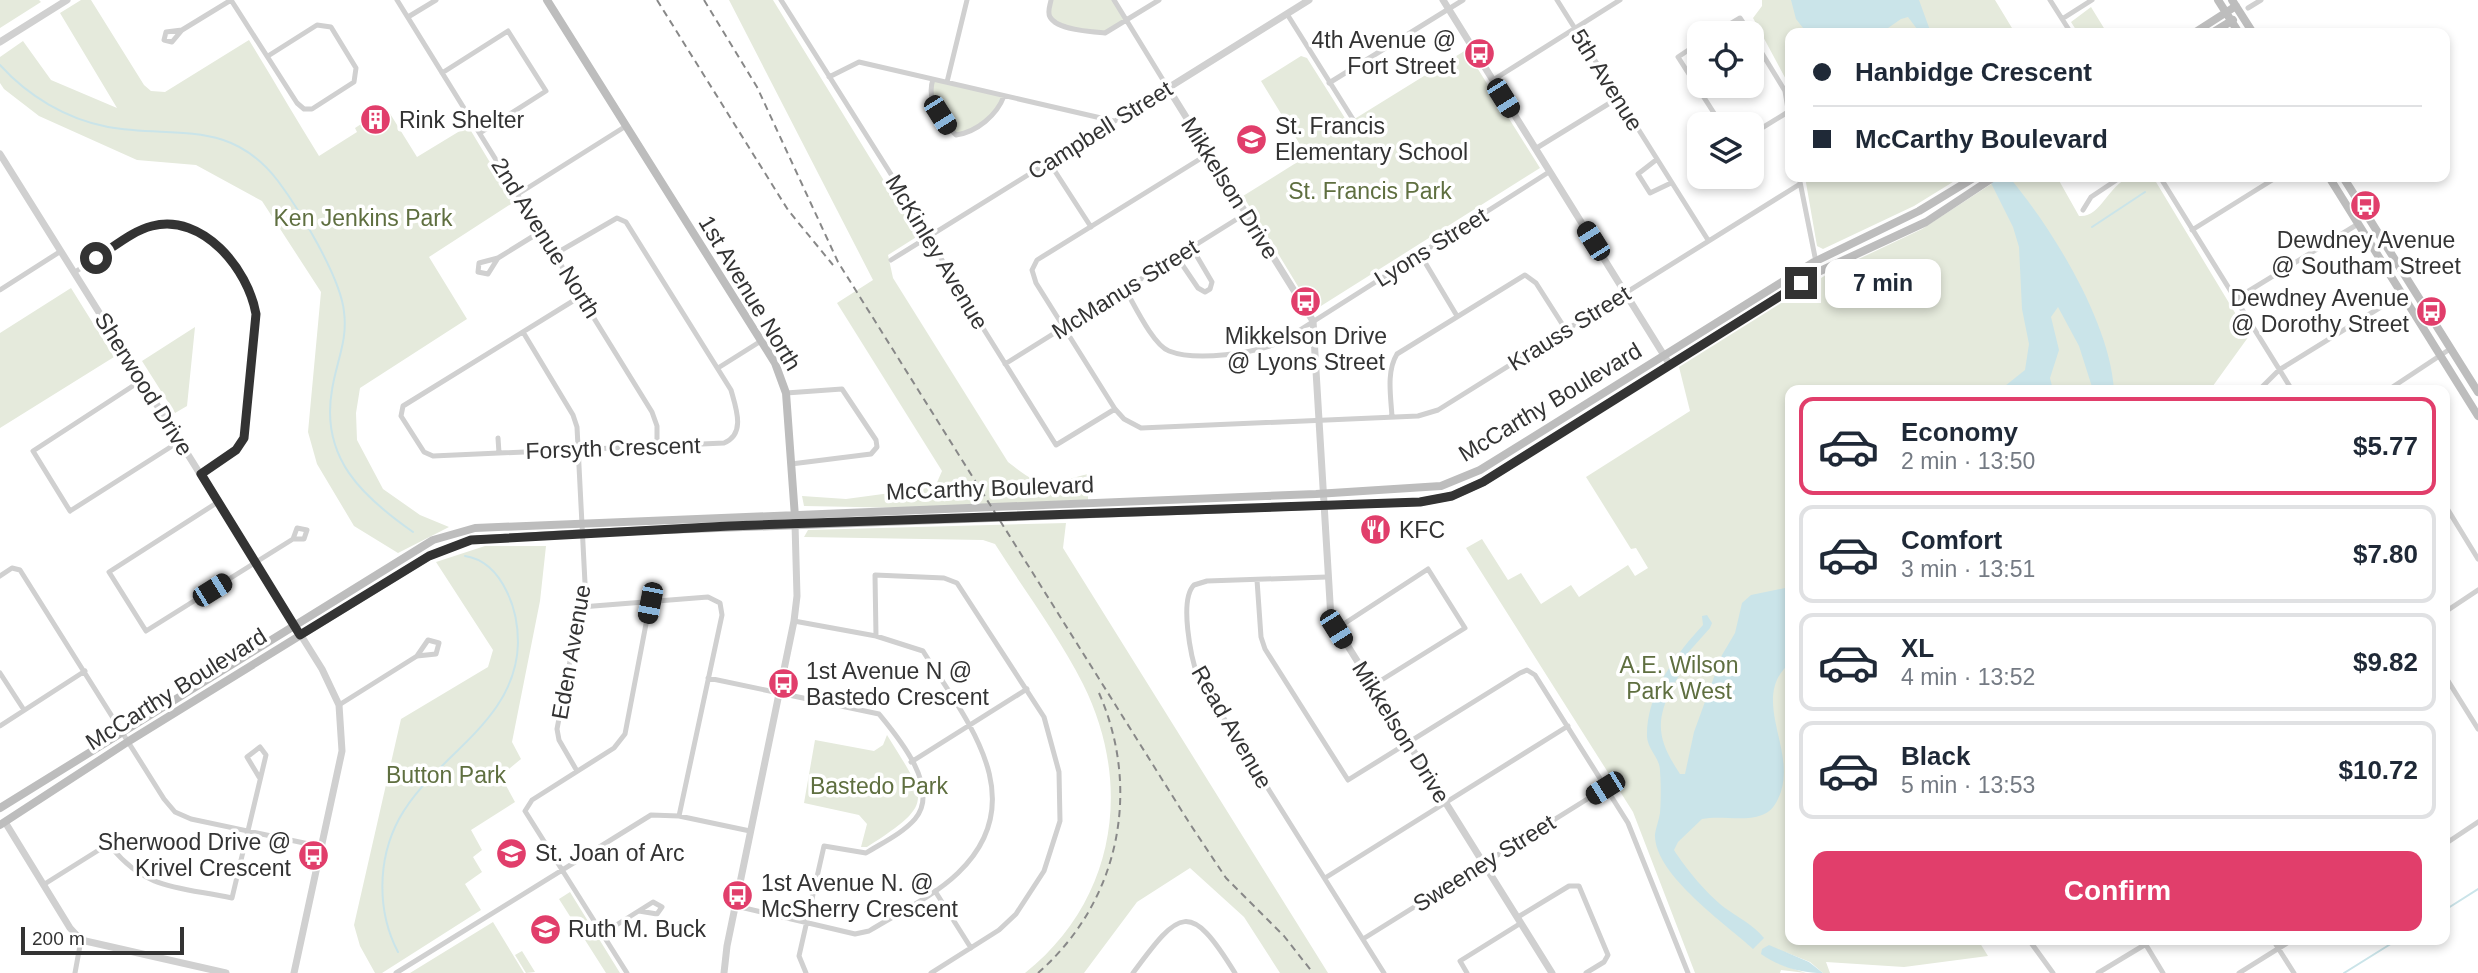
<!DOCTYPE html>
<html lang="en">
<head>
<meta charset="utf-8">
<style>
	body { margin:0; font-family:Arial,sans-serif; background:#f6f6f7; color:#1f2937; height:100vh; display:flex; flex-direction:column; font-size:26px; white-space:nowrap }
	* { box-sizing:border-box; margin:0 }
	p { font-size:23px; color:#747a83 }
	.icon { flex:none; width:38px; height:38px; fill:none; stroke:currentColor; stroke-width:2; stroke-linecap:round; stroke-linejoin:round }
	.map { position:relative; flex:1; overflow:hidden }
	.drawer { position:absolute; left:1785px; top:385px; width:665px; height:560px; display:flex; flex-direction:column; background:#fff; border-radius:14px; box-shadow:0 4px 10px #0003 }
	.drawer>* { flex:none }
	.guide { position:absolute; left:1785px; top:28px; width:665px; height:154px; border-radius:14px; box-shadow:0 4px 10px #0003; display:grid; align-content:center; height:154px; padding:0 28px; background:#fff }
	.controls { position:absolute; left:1687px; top:21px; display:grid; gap:14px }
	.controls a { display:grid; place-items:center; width:77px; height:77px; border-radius:14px; background:#fff; box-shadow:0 4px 10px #0003; font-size:35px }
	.scale { position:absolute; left:21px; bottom:18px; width:163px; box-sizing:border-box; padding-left:7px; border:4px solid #333; border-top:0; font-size:19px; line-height:24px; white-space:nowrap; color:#333; -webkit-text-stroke:5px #fff; paint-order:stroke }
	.end { position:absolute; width:32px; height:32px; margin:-16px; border:9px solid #333; background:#fff; box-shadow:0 0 0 4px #fff }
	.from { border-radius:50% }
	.bubble { position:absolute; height:49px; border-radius:14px; background:#fff; box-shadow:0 4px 10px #0003; font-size:23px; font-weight:700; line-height:49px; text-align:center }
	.car { position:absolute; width:21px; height:42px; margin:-21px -10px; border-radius:9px; box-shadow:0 0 5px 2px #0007; background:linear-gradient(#222 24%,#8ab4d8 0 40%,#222 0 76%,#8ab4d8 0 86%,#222 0) }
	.guide b { display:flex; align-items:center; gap:24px; height:66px; font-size:26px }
	.guide b+b { border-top:2px solid #e0e1e3 }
	.guide i { width:18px; height:18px; background:#1f2937 }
	ul { padding:12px 0 0; list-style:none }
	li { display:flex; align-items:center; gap:21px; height:98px; margin:0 14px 10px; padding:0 14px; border:4px solid #e0e1e3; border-radius:14px }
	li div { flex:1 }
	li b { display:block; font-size:26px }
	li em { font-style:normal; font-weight:700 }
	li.on { border-color:#e13e6b }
	li>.icon { width:63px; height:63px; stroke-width:1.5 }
	.primary-button { display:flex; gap:14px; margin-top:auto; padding:14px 28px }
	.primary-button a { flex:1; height:80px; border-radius:14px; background:#e13e6b; color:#fff; font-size:28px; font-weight:700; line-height:80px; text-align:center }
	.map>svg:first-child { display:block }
	.green { fill:#e5eadc }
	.water { fill:#cae4e9 }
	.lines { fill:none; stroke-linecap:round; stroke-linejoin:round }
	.stream { stroke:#cae4e9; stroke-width:2 }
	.minor { stroke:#d0d0d0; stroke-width:5 }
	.tertiary { stroke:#d0d0d0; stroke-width:7 }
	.secondary { stroke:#bdbdbd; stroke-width:8 }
	.rail { stroke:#888; stroke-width:2; stroke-dasharray:7 5; stroke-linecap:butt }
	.route { stroke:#333; stroke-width:9 }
	.labels { text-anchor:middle; stroke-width:7; stroke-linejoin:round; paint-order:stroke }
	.poi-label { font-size:23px; fill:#333; stroke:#fff; text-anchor:start }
	.street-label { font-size:23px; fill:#333; stroke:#fff }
	.park-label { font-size:23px; fill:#5f6f40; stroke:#fff }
</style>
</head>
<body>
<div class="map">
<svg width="2478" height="973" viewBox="0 0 2478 973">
	<rect width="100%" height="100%" fill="#fff"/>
	<path class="green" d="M0,0H39L41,2L0,28Z
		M81,0H91L144,85L151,91L165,92L249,40C273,79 296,119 319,156L357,132L355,128L375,115L378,119L389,112L417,157L468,126L514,202L429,257L467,319L360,388L356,413L357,440L383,489L420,515L449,527L398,553L354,526L317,464L308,432L321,292L262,201L196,165L137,160L39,116L4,89L0,83V57L23,41L51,80L117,108L60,13Z
		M729,0H773L918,236L888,255L893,278L1008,462C1045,491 1045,485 1088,474V501L909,508L804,506L802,496L846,499L935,487L942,471L837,303L873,280Z
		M1051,0H1114L1126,20L1105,33L1058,25L1048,13Z
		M1762,0H1995L2015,33H1790V87L1753,18L1762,6Z
		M2091,7L2107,33H2078L2071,22Z
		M1466,50L1540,168L1313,311L1243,196L1307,156L1261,81L1301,56L1307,58L1348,123Z
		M933,79L1004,96C998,114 975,132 956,135L932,102Z
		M1805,177H1961L1914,206L1823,249L1817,246Z
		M2002,177H2057L2079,216C2101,218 2107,186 2130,177C2136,175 2146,177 2153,177L2249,336L2210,390H1790V940H1978L1988,956L1904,967L1826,962L1830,973H1823L1810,962L1785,952L1782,965L1806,973L1781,970L1780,973H1695L1633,812L1466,548L1482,539L1508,580L1521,573L1541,604L1571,585L1579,597L1628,565L1635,576L1648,568L1636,548L1631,549L1586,477L1690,411L1679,367L1829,273L1922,229Z
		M71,288L114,357L0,428V333Z
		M195,327L187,406L175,413L142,361Z
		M1066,523L1063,548L1328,973H1280L1244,917L1190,868L1137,902L1084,973H1025C1115,901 1134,786 1083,684C1059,636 1024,590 995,544L983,540L804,537L808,530Z
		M485,546H546L540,601L512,742L521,759L504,773L503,780L515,802L471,830L482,850L473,857L482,872L465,884L481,910L382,973H375L360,946L354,925L401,719L488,667L493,650L436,562Z
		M887,735C928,801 935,803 867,847H861L867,824L859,815L804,803L815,740L874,751L883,745Z
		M570,892L620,973H606L559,899Z
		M493,922L524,973H410Z
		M522,951L535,972L526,973L515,955Z"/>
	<path class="water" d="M1791,0H1919L1931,33H1920L1908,17L1901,19L1888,28L1891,33H1807L1796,19Z
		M1988,177H2009C2052,228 2110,322 2114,390H2093L2079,346L2058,307L2051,317L2059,350L2050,378L2053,390H2000L2025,370L2029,344L2022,309L2019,247L2013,227Z
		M1790,587V663C1747,700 1802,754 1777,801C1773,808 1770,812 1762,815C1743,822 1721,815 1702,819L1678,842L1674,850C1686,869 1707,894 1725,908C1739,918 1752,924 1764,938L1753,949C1727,925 1653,874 1655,834C1656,827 1659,820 1660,813C1661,800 1661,784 1660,771C1660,758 1648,750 1647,737C1646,694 1676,654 1703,625L1702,616L1707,615L1712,623L1710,628L1685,656C1685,668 1679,675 1673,686C1654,722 1658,741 1680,774H1685L1694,732L1722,655L1735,633L1742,603L1751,595Z
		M1769,945L1809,962L1823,973C1802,973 1779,967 1761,954L1762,949Z"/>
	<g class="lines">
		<path class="stream" d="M0,65C28,96 66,119 108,127C174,139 229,117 278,181C299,209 341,278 344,312C348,340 336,363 332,390C320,458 363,497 413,532
			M2092,227L2145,192
			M2445,910L2478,889
			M398,952C377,912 377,860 399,819C433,756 516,724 518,643C518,625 515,608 507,592C498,573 485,559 465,556
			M2344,973L2397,940"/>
		<path class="minor" d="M231,0L297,103L304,109H312L354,82L356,68L331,27L317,25L268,56
			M397,0L652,412L657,426V446
			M781,0L930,236L948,272L1056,445L1115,409
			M1051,0C1050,6 1047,12 1050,17C1057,30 1092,32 1105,33L1159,0
			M1557,0L1708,240
			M2050,0L2071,33
			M2248,8L2261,0
			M1287,14L1361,132
			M408,17L436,0
			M2062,19L2092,0
			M182,30L166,32L164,40L172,42L182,30L231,0
			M1715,33L1740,18L1750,33
			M1752,37L1785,91L1790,121
			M1699,43L1678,57L1721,124
			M442,73L508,31L546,91L480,133
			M829,77L859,62L1114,121
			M933,79C926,100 940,120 956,135C977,132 997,115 1004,96
			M1493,80L1620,0
			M947,82L967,0
			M1329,83L1463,0
			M1752,134L1788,112
			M1535,149L1618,98
			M1208,154L1037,260L1032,270L1036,283L1115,409L1124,419L1141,428L1418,416L1438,410L1800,184
			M1656,160L1638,174L1650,193L1671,183
			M1049,162L1091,227
			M1799,177L1818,272
			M2160,177L2292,390
			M518,194L626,126
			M2083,210L2091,197L2121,177
			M2192,230L2277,177
			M555,254L617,218L626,222L731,390C736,408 746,434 724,443L433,456L424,452L401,416L403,406L581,296
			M1420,254L1457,316
			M1177,257L1198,288L1205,292L1210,289L1212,282L1192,248
			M498,258L488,274L478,272L479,263L498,258L540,232
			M891,260L1168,88L1114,0
			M75,272C128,238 175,192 227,258C240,274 252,294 256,314L244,438L236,449L201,474
			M1125,289C1134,304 1153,345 1169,351C1197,362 1254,353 1281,342L1549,172
			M0,290L61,251
			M2234,300L2358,224
			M523,332L573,415L577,427L585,583L557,729L559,740L577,771
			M1005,364L1245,214
			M718,368L761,341
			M142,380L33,451L70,511L180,441
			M2259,390L2279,370L2402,294
			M2388,390L2450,349
			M786,393L842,389L876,440L877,447L871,454L791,464
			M1392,417C1391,397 1386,372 1397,354L1525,275L1536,283L1566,330
			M498,438L499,453
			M218,502L109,572L146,631L293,539L297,528L307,530L304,539H293
			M2445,505L2478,559
			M0,576L12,568L20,570L164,799L175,812L191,819L323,847
			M1327,577L1207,581L1194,585C1179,600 1191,658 1198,677L1384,973
			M1257,580L1261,637L1265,649L1348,780L1520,673L1527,670L1535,675L1628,823L1688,973
			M581,607L708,597L720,603L722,615L679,816
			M2445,612L2478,590
			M1336,629L1428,569L1465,628L1372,686
			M876,636L875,575L944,578L957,583L1044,717L1059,772L1060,821L1044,871L1016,914L999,930L931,973
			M0,673L24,710
			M2445,676L2478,729
			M708,678L879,714C898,737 941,788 915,819C903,833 882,843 866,853L824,846L799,956L806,973
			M339,705L417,656L436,654L439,643L428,640L417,656
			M0,726L85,671
			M911,762L1027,689
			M2445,844L2478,822
			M1325,878L1568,726
			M43,885L102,848H112C147,891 181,887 232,898L266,755L260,747L247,757L259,777
			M935,891L971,948
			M736,906L855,934L869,931C898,913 933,897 958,873C1035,799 965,719 923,651L876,636L794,621
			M1518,917L1569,886H1579L1608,955L1604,962L1586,973
			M602,934L653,902L662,907L657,914L639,911
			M1363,939L1605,788
			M2029,940L2053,973
			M2143,940L2163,973
			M2273,940L2294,973
			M75,973L81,940
			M396,973L651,815L679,816L750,831
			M627,973L525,811L532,800L614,748L625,734L650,603
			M1133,973C1180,909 1190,900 1235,973
			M1467,973L1460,961L1521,923
			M2098,973L2146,944
			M2239,973L2292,940"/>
		<path class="tertiary" d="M1309,0L1168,88L1313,321L1331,619L1552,973
			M1443,0L1670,365
			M0,42L67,0
			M0,154L322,669L339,705L342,751L294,973
			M5,822L70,928L81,940L226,973
			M724,973L727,946L794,621L797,596L795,524"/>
		<path class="secondary" d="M547,0L775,363L786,393L795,517
			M2218,0L2239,33
			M2232,0L2253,33
			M2194,33L2236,6
			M2212,33L2233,20
			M2329,177L2478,416
			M2343,177L2478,392
			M0,808L433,540L475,528L1316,494L1441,486L1480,470L1814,262L1919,211L1975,177
			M0,825L129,741L429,556L471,540L584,533L1420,502L1452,496L1483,482L1818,272L1926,222L1994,177"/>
		<path class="rail" d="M657,0L788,210L833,265
			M704,0L757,87L838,262L1190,824L1226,878L1284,936L1313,973
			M1038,973C1119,902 1142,791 1099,693"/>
	</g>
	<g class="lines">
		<path class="route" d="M96,258C114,247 132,231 152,226C203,213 248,269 256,314L244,438L236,450L201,474L300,635L429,556L471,540L729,526L1420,502L1452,496L1483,482L1801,283"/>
	</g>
	<defs>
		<symbol id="bus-disc" viewBox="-11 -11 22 22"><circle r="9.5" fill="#e13e6b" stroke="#fff"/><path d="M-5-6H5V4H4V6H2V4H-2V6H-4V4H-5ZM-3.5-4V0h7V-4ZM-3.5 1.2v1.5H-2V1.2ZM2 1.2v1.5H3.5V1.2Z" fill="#fff"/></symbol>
		<symbol id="building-disc" viewBox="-11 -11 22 22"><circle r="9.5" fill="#e13e6b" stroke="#fff"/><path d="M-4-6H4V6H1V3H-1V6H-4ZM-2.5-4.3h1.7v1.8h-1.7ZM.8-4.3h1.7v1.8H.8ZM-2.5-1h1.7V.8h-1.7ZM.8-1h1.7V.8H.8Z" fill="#fff"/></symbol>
		<symbol id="school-disc" viewBox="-11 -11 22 22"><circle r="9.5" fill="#e13e6b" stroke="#fff"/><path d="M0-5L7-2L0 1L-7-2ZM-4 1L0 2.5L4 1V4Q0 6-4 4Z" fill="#fff"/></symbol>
		<symbol id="restaurant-disc" viewBox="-11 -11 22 22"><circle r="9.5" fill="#e13e6b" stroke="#fff"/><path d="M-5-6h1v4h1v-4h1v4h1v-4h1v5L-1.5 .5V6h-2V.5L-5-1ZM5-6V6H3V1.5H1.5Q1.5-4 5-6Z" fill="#fff"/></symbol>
	</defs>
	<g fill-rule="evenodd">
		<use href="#bus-disc" x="1462" y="36" width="35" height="35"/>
		<use href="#building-disc" x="358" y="102" width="35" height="35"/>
		<use href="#school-disc" x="1234" y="122" width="35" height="35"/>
		<use href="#bus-disc" x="2348" y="188" width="35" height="35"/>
		<use href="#bus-disc" x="1288" y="284" width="35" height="35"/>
		<use href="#bus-disc" x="2414" y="294" width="35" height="35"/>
		<use href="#restaurant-disc" x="1358" y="512" width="35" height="35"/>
		<use href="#bus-disc" x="766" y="666" width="35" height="35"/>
		<use href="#school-disc" x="494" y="836" width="35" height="35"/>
		<use href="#bus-disc" x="296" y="838" width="35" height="35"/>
		<use href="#bus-disc" x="720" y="878" width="35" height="35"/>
		<use href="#school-disc" x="528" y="912" width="35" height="35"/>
	</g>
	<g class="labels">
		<g class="poi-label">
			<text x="1456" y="48" text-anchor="end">4th Avenue @<tspan x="1456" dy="26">Fort Street</tspan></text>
			<text x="399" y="128">Rink Shelter</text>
			<text x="1275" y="134">St. Francis<tspan x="1275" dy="26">Elementary School</tspan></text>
			<text x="2366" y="248" text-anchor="middle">Dewdney Avenue<tspan x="2366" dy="26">@ Southam Street</tspan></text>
			<text x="2409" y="306" text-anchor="end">Dewdney Avenue<tspan x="2409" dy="26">@ Dorothy Street</tspan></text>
			<text x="1306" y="344" text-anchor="middle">Mikkelson Drive<tspan x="1306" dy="26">@ Lyons Street</tspan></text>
			<text x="1399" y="538">KFC</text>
			<text x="806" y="679">1st Avenue N @<tspan x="806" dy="26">Bastedo Crescent</tspan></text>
			<text x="291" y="850" text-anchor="end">Sherwood Drive @<tspan x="291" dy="26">Krivel Crescent</tspan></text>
			<text x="535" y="861">St. Joan of Arc</text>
			<text x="761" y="891">1st Avenue N. @<tspan x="761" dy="26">McSherry Crescent</tspan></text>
			<text x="568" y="937">Ruth M. Buck</text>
		</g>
		<g class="street-label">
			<text transform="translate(1607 80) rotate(58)" y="8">5th Avenue</text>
			<text transform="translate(1100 130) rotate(-32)" y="8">Campbell Street</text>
			<text transform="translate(1230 188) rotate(58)" y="8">Mikkelson Drive</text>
			<text transform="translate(546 238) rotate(58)" y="8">2nd Avenue North</text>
			<text transform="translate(1431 247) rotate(-32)" y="8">Lyons Street</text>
			<text transform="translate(937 252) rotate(59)" y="8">McKinley Avenue</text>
			<text transform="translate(1125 289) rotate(-32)" y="8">McManus Street</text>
			<text transform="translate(750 293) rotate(59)" y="8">1st Avenue North</text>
			<text transform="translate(1569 328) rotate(-32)" y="8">Krauss Street</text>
			<text transform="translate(144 384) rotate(58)" y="8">Sherwood Drive</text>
			<text transform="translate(1550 402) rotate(-31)" y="8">McCarthy Boulevard</text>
			<text transform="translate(613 448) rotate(-2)" y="8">Forsyth Crescent</text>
			<text transform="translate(990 488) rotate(-2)" y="8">McCarthy Boulevard</text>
			<text transform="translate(571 652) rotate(-80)" y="8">Eden Avenue</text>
			<text transform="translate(176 689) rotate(-32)" y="8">McCarthy Boulevard</text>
			<text transform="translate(1232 727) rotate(60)" y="8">Read Avenue</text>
			<text transform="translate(1401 732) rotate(58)" y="8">Mikkelson Drive</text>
			<text transform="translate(1484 863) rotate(-32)" y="8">Sweeney Street</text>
		</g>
		<g class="park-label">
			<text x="1370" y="199">St. Francis Park</text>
			<text x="363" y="226">Ken Jenkins Park</text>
			<text x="1679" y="673">A.E. Wilson<tspan x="1679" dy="26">Park West</tspan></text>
			<text x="446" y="783">Button Park</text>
			<text x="879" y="794">Bastedo Park</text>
		</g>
	</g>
</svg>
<div class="controls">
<a><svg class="icon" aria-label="locate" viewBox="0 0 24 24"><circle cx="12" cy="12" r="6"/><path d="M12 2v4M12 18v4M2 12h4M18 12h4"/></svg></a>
<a><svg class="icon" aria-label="layers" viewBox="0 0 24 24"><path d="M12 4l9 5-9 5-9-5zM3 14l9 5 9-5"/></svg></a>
</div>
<div class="scale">200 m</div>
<i class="end from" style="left:96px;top:258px"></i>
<i class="end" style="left:1801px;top:283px"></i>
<div class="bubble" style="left:1825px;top:259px;width:116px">7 min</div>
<i class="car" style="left:1503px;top:98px;rotate:148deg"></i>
<i class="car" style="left:940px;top:115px;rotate:148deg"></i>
<i class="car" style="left:1593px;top:241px;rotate:328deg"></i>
<i class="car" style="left:212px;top:590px;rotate:58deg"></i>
<i class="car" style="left:650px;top:603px;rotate:191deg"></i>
<i class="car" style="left:1336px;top:629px;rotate:148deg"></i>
<i class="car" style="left:1605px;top:788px;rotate:238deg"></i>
<div class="guide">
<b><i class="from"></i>Hanbidge Crescent</b>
<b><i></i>McCarthy Boulevard</b>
</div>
<section class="drawer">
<ul>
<li class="on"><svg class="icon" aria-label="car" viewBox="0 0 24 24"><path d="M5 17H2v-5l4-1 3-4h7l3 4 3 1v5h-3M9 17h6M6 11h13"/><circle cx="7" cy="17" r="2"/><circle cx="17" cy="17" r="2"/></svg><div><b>Economy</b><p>2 min · 13:50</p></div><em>$5.77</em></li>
<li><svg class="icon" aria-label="car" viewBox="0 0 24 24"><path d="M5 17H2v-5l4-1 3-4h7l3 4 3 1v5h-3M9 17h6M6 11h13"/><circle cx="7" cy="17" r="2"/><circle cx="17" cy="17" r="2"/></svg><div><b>Comfort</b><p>3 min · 13:51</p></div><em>$7.80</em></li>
<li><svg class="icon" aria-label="car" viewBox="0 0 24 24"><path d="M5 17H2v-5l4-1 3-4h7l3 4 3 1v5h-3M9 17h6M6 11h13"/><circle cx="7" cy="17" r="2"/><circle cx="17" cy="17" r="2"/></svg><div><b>XL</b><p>4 min · 13:52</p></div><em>$9.82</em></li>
<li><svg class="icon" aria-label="car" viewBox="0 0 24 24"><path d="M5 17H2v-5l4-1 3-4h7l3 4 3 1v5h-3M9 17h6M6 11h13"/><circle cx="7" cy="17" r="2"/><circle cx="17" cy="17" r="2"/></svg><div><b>Black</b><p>5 min · 13:53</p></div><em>$10.72</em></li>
</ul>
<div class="primary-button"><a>Confirm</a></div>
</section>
</div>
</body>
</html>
